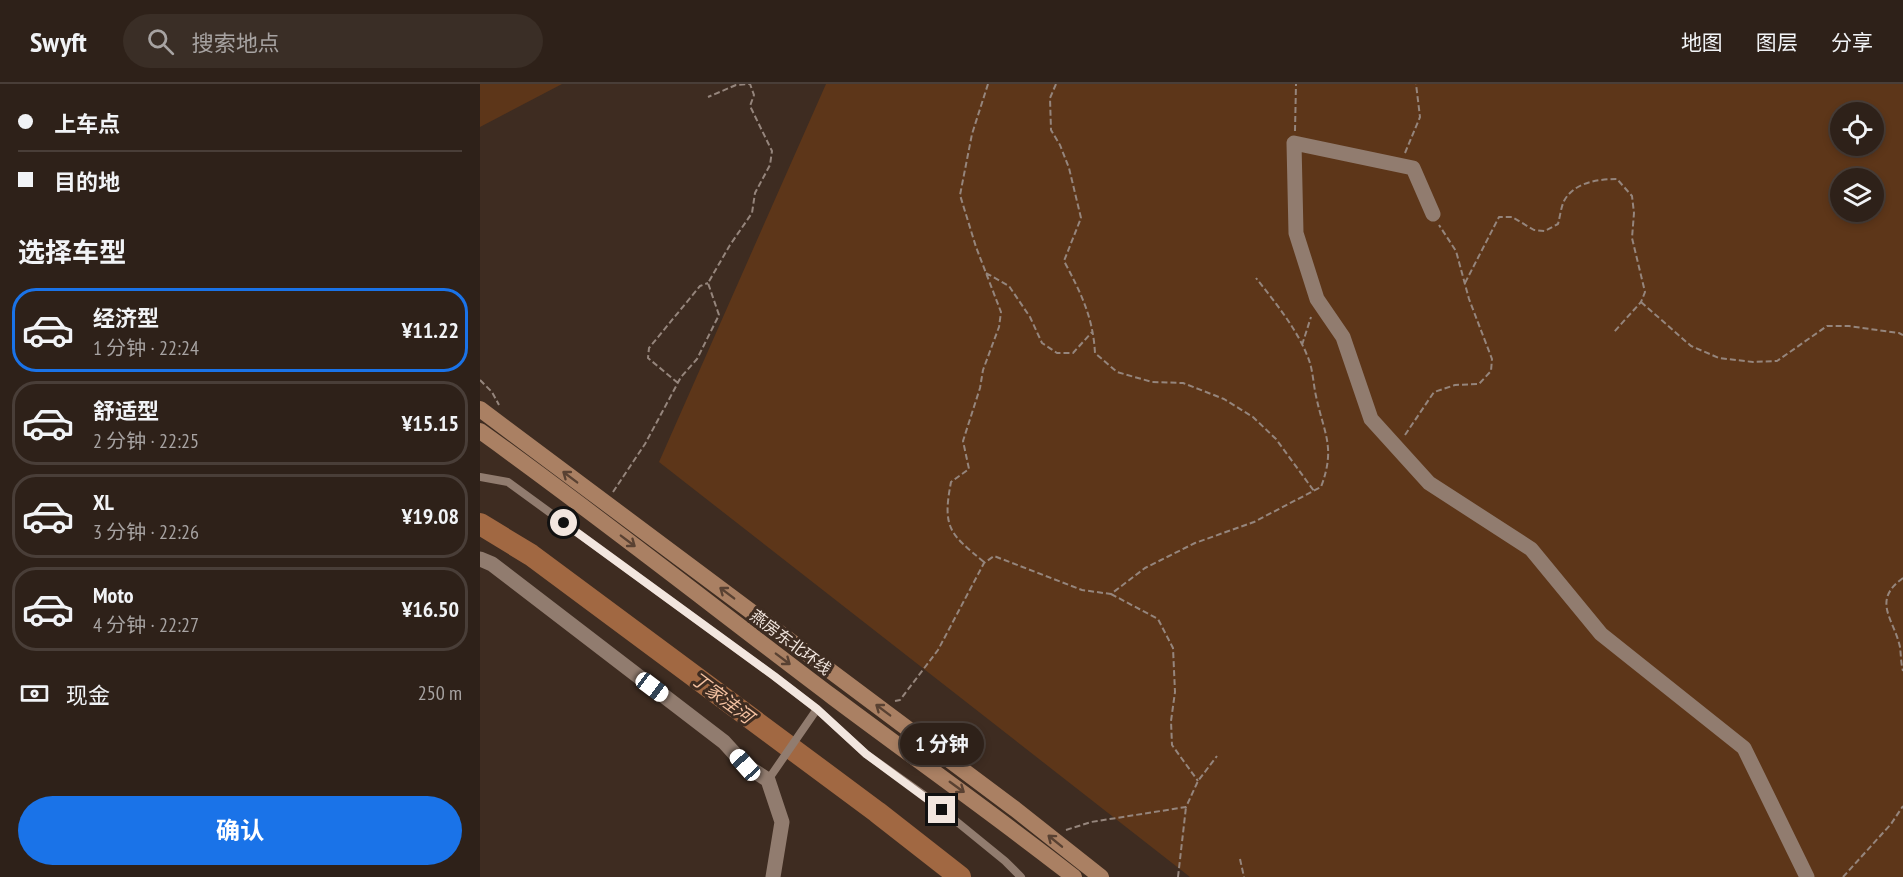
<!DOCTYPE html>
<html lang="zh">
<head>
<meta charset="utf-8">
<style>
	body { margin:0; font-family:"PT Sans Narrow","Noto Sans SC",sans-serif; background:#3a2e26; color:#f1f3f6; height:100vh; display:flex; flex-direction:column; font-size:22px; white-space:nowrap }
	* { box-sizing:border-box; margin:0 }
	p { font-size:20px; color:#a7a3a2 }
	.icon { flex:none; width:33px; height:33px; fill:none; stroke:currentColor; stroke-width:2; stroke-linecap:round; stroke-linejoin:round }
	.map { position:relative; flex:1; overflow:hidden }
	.panel { display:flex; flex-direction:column; background:#2e2119; width:480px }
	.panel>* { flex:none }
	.guide { display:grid; align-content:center; height:132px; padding:0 18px; background:#2e2119 }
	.controls { position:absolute; left:1350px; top:18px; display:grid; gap:12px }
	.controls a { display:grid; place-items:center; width:54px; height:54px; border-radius:50%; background:#2e2119; box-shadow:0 3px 9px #0003,0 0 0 2px #493e38; font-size:30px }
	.end { position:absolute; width:27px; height:27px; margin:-14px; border:8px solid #f2e6df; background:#111; box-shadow:0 0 0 3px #111 }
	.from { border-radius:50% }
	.bubble { position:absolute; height:42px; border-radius:21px; background:#2e2119; box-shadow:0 3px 9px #0003,0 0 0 2px #493e38; font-size:20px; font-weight:700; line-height:42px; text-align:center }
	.car { position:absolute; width:18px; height:36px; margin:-18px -9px; border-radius:8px; box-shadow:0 0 4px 2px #0007; background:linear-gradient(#fff 24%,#345 0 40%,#fff 0 76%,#345 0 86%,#fff 0) }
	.guide b { display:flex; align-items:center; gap:21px; height:57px; font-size:22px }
	.guide b+b { border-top:2px solid #493e38 }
	.guide i { width:15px; height:15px; background:#f1f3f6 }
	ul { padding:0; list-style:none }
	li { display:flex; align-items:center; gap:18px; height:84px; margin:0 12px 9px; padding:0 6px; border:3px solid #493e38; border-radius:24px }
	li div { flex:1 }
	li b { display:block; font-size:22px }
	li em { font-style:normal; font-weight:700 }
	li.selected { border-color:#1a73e8 }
	li>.icon { width:54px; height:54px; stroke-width:1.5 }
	h2 { padding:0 18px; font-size:27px; line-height:72px }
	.pay { display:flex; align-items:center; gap:15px; height:66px; padding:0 18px; font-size:22px }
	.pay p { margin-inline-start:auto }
	.action { display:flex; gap:12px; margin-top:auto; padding:12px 18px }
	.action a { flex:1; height:69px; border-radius:36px; background:#1a73e8; color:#fff; font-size:24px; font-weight:700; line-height:69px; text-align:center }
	header { display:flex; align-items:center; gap:36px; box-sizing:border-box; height:84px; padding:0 30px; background:#2e2119; border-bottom:2px solid #493e38 }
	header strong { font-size:28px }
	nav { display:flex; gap:33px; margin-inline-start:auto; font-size:21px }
	.search { width:420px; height:54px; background:#3a2e26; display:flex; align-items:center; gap:15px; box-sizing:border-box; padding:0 21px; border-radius:33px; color:#a7a3a2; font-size:22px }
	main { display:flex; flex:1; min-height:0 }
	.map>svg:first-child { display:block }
	.green { fill:#5d3619; fill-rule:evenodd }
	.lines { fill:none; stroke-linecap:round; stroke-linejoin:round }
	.river { stroke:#a16842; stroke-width:22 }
	.path { stroke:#95857c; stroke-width:2; stroke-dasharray:6 3; stroke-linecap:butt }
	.service { stroke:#917c6f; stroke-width:8 }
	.minor { stroke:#917c6f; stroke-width:15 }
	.secondary { stroke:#aa8063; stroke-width:16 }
	.oneway { stroke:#594132 }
	.route { stroke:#f2e6df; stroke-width:8 }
	.labels { text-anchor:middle; stroke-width:6; stroke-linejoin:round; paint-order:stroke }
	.street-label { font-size:16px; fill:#f2e6df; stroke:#3e2c21 }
	.water-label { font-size:18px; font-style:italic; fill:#f5c2a2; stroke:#3e2c21 }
</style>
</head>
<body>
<header>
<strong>Swyft</strong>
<div class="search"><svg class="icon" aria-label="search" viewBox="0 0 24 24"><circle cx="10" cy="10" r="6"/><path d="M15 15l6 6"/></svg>搜索地点</div>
<nav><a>地图</a><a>图层</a><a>分享</a></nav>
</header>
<main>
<section class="panel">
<div class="guide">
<b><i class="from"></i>上车点</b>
<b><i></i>目的地</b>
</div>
<h2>选择车型</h2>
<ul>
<li class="selected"><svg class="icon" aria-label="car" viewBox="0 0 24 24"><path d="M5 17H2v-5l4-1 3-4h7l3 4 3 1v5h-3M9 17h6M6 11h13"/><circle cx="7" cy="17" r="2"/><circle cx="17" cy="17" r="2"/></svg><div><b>经济型</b><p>1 分钟 · 22:24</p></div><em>¥11.22</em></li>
<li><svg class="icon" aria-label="car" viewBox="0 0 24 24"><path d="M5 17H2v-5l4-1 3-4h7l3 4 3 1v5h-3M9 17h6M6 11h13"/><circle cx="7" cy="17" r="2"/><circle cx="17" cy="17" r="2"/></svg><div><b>舒适型</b><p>2 分钟 · 22:25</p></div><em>¥15.15</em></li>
<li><svg class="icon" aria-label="car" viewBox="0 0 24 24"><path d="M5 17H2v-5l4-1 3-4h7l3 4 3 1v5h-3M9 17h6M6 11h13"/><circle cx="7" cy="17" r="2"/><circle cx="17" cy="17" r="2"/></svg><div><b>XL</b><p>3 分钟 · 22:26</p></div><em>¥19.08</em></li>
<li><svg class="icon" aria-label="car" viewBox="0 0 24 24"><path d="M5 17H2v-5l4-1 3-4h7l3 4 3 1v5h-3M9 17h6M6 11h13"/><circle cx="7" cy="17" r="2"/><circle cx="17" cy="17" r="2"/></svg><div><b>Moto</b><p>4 分钟 · 22:27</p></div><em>¥16.50</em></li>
</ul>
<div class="pay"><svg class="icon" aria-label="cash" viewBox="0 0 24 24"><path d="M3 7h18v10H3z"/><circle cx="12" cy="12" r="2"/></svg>现金<p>250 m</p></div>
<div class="action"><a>确认</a></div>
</section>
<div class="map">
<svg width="1423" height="793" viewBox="0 0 1423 793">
	<rect width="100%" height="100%" fill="#3e2c21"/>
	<path class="green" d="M0,0H82L0,43Z
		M346,0H1423V793H710L179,378ZM1360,28H1394V62H1360ZM1360,94H1394V128H1360Z"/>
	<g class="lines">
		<path class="river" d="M0,440L51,471L397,728L480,793"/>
		<path class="path" d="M576,0L570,14L571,46L580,61L589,84L601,134L584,177C601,209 613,233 615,269L637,288L672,298L703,299L744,315L773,333L796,355L834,407
			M815,47L816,0
			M925,69L940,33L936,0
			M506,189L529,202L550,233L562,259L577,269H593L613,247
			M985,199L1019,133H1032L1054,146L1065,147L1078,140C1080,133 1081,123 1084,117C1094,98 1119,95 1137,95L1152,112L1154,129L1152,154L1165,208L1161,218L1134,248
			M1161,218L1211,262L1239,274L1273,278L1297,277L1347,242H1369L1419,249L1423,251
			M822,261L831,233
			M0,296L12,308L19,321
			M198,299L168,274L169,264L220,202L228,199
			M925,351L954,308L975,301L999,300L1011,287L1012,275L989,215L976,167L959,141
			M133,408L165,360L201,293L217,275L239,231L228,199L250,161L272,129L275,109L290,81L292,67L270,22L274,11L270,0L256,1L228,13
			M504,478C470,450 462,444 471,398L489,385L483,357L500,304L503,286L519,243L521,228L496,163L480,111L492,50L508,0
			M1423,494C1391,517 1414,535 1420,563C1421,571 1421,580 1423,587
			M631,510L678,535L693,564L695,608L691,637L692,661L718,697
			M415,617L420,616L458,566L504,479L514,472L602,506L631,510L665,484L715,459L774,438L841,403C856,363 844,350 836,312C833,299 833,284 827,271C816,244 795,218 776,194
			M586,746L611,738L706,723L718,697L737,672
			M760,775L764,793
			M698,793L706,723
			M1363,793L1411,740L1423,722"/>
		<path class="service" d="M0,393L28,398L294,592L337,625L386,670L444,711L525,777L541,793
			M288,696L337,625"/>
		<path class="minor" d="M953,130L933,84L814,59L816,149L837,215L863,253L891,335L949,399L1051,465L1121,550L1264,664L1327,793
			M0,475L12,480L244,658L265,681L288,696L302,738L293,793"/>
		<path class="secondary" d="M0,325L535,725L621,793
			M0,347C120,433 236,525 354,614C434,674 515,731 594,793"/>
	</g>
	<defs><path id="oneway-shaft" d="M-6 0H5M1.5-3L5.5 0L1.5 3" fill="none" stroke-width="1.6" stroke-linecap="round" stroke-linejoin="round" transform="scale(1.5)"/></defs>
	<g class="oneway">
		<use href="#oneway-shaft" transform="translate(90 393) rotate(-143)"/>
		<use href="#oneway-shaft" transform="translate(148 457) rotate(37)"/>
		<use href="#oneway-shaft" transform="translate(247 509) rotate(-143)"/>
		<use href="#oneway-shaft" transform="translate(303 575) rotate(37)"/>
		<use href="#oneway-shaft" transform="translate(403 626) rotate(-143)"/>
		<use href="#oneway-shaft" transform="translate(477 703) rotate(36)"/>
		<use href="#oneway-shaft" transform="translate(575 757) rotate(-141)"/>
	</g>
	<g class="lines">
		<path class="route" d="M84,439L294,592L337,625L386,670L462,726"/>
	</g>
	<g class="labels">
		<g class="street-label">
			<text transform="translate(311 558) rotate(37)" y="6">燕房东北环线</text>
		</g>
		<g class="water-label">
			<text transform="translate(242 614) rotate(37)" y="6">丁家洼河</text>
		</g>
	</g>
</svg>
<div class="controls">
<a><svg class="icon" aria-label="locate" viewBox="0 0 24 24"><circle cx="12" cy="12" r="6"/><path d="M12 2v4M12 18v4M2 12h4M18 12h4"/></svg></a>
<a><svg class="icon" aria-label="layers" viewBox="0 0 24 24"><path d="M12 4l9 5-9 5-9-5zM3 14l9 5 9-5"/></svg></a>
</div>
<i class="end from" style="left:84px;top:439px"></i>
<i class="end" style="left:462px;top:726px"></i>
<div class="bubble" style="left:420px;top:639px;width:84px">1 分钟</div>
<i class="car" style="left:172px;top:603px;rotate:127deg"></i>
<i class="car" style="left:265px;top:681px;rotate:318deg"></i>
</div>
</main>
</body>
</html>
